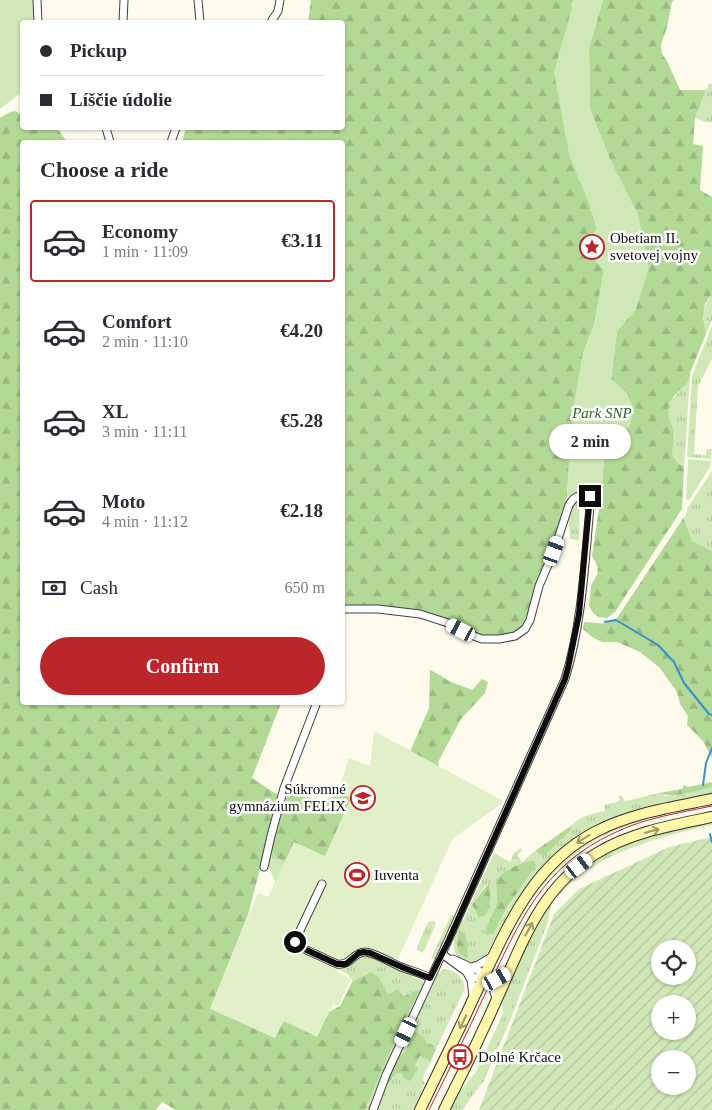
<!DOCTYPE html>
<html lang="en">
<head>
<meta charset="utf-8">
<style>
	body { margin:0; font-family:"Times New Roman",serif; background:#f7f7f7; color:#2b2b33; height:100vh; display:flex; flex-direction:column; font-size:19px; white-space:nowrap }
	* { box-sizing:border-box; margin:0 }
	p { font-size:16px; color:#7c7c81 }
	.icon { flex:none; width:28px; height:28px; fill:none; stroke:currentColor; stroke-width:2; stroke-linecap:round; stroke-linejoin:round }
	.map { position:relative; flex:1; overflow:hidden }
	.details { position:absolute; left:20px; top:140px; width:325px; height:565px; display:flex; flex-direction:column; background:#fff; border-radius:5px; box-shadow:0 1px 4px #0004 }
	.details>* { flex:none }
	.banner { position:absolute; left:20px; top:20px; width:325px; height:110px; border-radius:5px; box-shadow:0 1px 4px #0004; display:grid; align-content:center; height:110px; padding:0 20px; background:#fff }
	.controls { position:absolute; left:651px; top:940px; display:grid; gap:10px }
	.controls a { display:grid; place-items:center; width:45px; height:45px; border-radius:50%; background:#fff; box-shadow:0 1px 4px #0004; font-size:25px }
	.end { position:absolute; width:22px; height:22px; margin:-11px; border:6px solid #0d0d0d; background:#fff; box-shadow:0 0 0 2px #fff }
	.from { border-radius:50% }
	.bubble { position:absolute; height:35px; border-radius:18px; background:#fff; box-shadow:0 1px 4px #0004; font-size:16px; font-weight:700; line-height:35px; text-align:center }
	.car { position:absolute; width:15px; height:30px; margin:-15px -8px; border-radius:6px; box-shadow:0 0 4px 1px #0007; background:linear-gradient(#fff 24%,#345 0 40%,#fff 0 76%,#345 0 86%,#fff 0) }
	.banner b { display:flex; align-items:center; gap:18px; height:48px; font-size:19px }
	.banner b+b { border-top:1px solid #e1e1e2 }
	.banner i { width:12px; height:12px; background:#2b2b33 }
	ul { padding:0; list-style:none }
	li { display:flex; align-items:center; gap:15px; height:82px; margin:0 10px 8px; padding:0 10px; border:2px solid transparent; border-radius:5px }
	li div { flex:1 }
	li b { display:block; font-size:19px }
	li em { font-style:normal; font-weight:700 }
	li.active { border-color:#bb262b }
	li>.icon { width:45px; height:45px; stroke-width:1.5 }
	h2 { padding:0 20px; font-size:22px; line-height:60px }
	.pay { display:flex; align-items:center; gap:12px; height:55px; padding:0 20px; font-size:19px }
	.pay p { margin-inline-start:auto }
	.primary-button { display:flex; gap:10px; margin-top:auto; padding:10px 20px }
	.primary-button a { flex:1; height:58px; border-radius:30px; background:#bb262b; color:#fff; font-size:20px; font-weight:700; line-height:58px; text-align:center }
	.map>svg:first-child { display:block }
	.grass { fill:url(#grass-tufts); fill-rule:evenodd }
	.forest { fill:url(#forest-firs) }
	.park { fill:#d0e8b7 }
	.garden { fill:url(#garden-furrows); fill-rule:evenodd }
	.pitch { fill:#e1f0c9 }
	.lines { fill:none; stroke-linecap:round; stroke-linejoin:round }
	.stream { stroke:#3a8fcb; stroke-width:2 }
	.minor-casing { stroke:#404040; stroke-width:9 }
	.secondary-casing { stroke:#2f2f2f; stroke-width:12 }
	.minor { stroke:#fff; stroke-width:7 }
	.secondary { stroke:#fef6a8; stroke-width:10 }
	.tram { stroke:#bb262b; stroke-width:1 }
	.oneway { stroke:#9e996a }
	.route { stroke:#0d0d0d; stroke-width:6 }
	.labels { text-anchor:middle; stroke-width:5; stroke-linejoin:round; paint-order:stroke }
	.poi-label { font-size:15px; fill:#0d0d0d; stroke:#fff; text-anchor:start }
	.park-label { font-size:15px; font-style:italic; fill:#2b631e; stroke:#fff }
</style>
</head>
<body>
<div class="map">
<svg width="712" height="1110" viewBox="0 0 712 1110">
	<defs>
		<pattern id="grass-tufts" width="24" height="20" patternUnits="userSpaceOnUse" patternTransform="scale(1.25)"><rect width="24" height="20" fill="#d0e8b7"/><path d="M3 7l-1-3M5 7V3M7 7l1-3M15 17l-1-3M17 17v-4M19 17l1-3" fill="none" stroke="#b1c69c"/></pattern>
		<pattern id="forest-firs" width="22" height="20" patternUnits="userSpaceOnUse" patternTransform="scale(1.25)"><rect width="22" height="20" fill="#b3d996"/><path d="M5 1l3.5 6h-7zM16 11l3.5 6h-7z" fill="#99b980"/></pattern>
		<pattern id="garden-furrows" width="10" height="10" patternUnits="userSpaceOnUse" patternTransform="scale(1.25)"><rect width="10" height="10" fill="#d0e8b7"/><path d="M-1 1l2-2M0 10L10 0M9 11l2-2" fill="none" stroke="#b1c69c"/></pattern>
	</defs>
	<rect width="100%" height="100%" fill="#fffbec"/>
	<path class="grass" d="M709,83L712,84V122H705L695,118Z
		M712,293V320L706,334C702,315 702,310 712,293Z
		M712,326V359L698,386L694,454L706,455V449H712L711,459L687,457L692,376Z
		M690,377L684,467L677,463L672,454L675,436L667,414L670,401L683,388Z
		M712,471V551L692,541L685,518L688,507Z
		M580,498L579,540L570,539C570,529 565,510 573,503C575,501 578,500 580,498Z
		M712,787V795L590,830C555,850 530,876 510,911C501,926 494,943 484,958C467,969 451,959 454,939C455,932 459,926 461,920L463,921L494,853L510,862L514,853L521,848L522,851L517,855L522,862L535,851L544,855L570,830C574,816 593,814 605,811L604,805L617,802L619,801V796H622L624,800L626,801L659,793L665,796L685,794ZM496,880L519,888L494,933L497,904ZM488,883L490,903L476,913L472,905L477,897Z
		M680,810V811C606,826 559,853 519,919L518,918L534,890L564,858L591,839L617,827L646,818Z
		M712,821V825C660,837 604,850 565,889C562,893 557,896 554,900C550,907 549,915 548,922L509,1023L484,1081L469,1100L463,1110H449L459,1092L476,1072L503,1014L502,1004L517,961L546,907L572,877L600,856L613,849L650,835Z
		M274,839L272,851L290,864L277,885L267,864L272,841Z
		M451,915L455,917L436,960L431,958Z
		M431,921H434L436,924L435,926L424,951L422,953L417,950V947L428,922Z
		M363,957H369L422,981L424,985L369,1110H365L416,990C404,999 401,993 388,994L379,977L371,972L352,982V979L349,977V975L338,969C352,969 353,961 363,957Z
		M446,969C456,971 464,978 465,988L436,1049L433,1045L409,1040L406,1051L394,1065L434,978L442,970Z
		M420,1056L427,1059L430,1063L424,1075L423,1081L425,1082L414,1110H376L386,1083L390,1081C393,1076 395,1073 401,1073L404,1078H413L417,1069L415,1067Z"/>
	<path class="forest" d="M311,0H574L572,4L590,206L597,229L589,241L590,254L604,270L594,325L583,353L570,445L567,497L552,547L539,577L525,625L510,634L497,637L476,634L448,619L422,611L364,605L343,606L342,142H182L186,128H342V22H308Z
		M603,0H674L672,2L667,27L661,45L662,54L667,61L680,90H706L695,118L693,144L703,146L700,190L712,197V293L705,304L703,318L706,334L690,373C691,385 675,392 670,402C664,416 674,424 674,437C675,443 671,450 673,456C676,462 679,464 684,467L682,509L615,612L607,618L599,617L593,613L589,606L591,585L597,575L598,567L592,556L601,495L604,459L610,446L620,438L627,393L611,379L617,331L636,309L609,157L590,109L589,48Z
		M16,111L22,116V128H57L67,142H22V702L281,703L252,778L279,796L248,915L210,1009L310,970L317,1036L329,1012L340,1006L352,982L371,972L379,977L388,994L392,993L397,989L403,996L410,994L416,990L419,991L389,1054L365,1110H176L162,1102L156,1110H0V118L10,112Z
		M684,517L692,541L712,551V758L703,741L687,725L688,716L680,704L677,692L660,668L640,652L617,642H602L592,637L583,629L584,622C598,622 605,627 617,618Z
		M430,670L440,675L449,681L472,690L482,679L488,682L485,693L461,719L438,762L441,774L409,754L429,708Z
		M344,782L354,799L327,860L288,864L279,859L271,851L278,826L288,793L292,792C304,797 327,805 338,793C340,790 342,785 344,782Z
		M712,782V787C699,791 671,799 659,793L682,789L684,785L688,787Z
		M572,825L571,830L544,856L535,851Z
		M534,861L536,865L508,906L494,933L487,935L485,931L497,904L496,880C508,869 518,863 534,861Z
		M489,883C491,895 492,907 484,916L479,917L472,905C477,897 483,891 489,883Z
		M461,931L465,933C467,939 467,948 468,956L467,959C456,955 454,939 461,931Z
		M413,1032C420,1033 424,1037 427,1043L433,1045L436,1049L430,1063L427,1059L420,1056L415,1066L418,1068L413,1078L409,1081L404,1078L401,1073C393,1073 392,1079 388,1084L386,1083C391,1071 395,1058 406,1051L409,1040Z"/>
	<path class="park" d="M0,0H34V22H22V92L0,109Z
		M574,0H603L589,48L590,109L609,157L638,214L649,268L636,309L617,331L611,379L627,393L634,409L630,425L620,438L610,446L604,459L601,495L574,494L567,497L570,445L575,398L583,353L594,325L604,270L590,254L589,241L597,229L590,206L569,155L554,72Z
		M688,459L711,461L710,467L689,500L686,499Z"/>
	<path class="garden" d="M712,837V1110H479L554,914L579,889L669,847ZM660,949H688V976H660ZM660,1004H688V1031H660ZM660,1059H688V1086H660Z"/>
	<path class="pitch" d="M374,731L503,801L501,804L455,837L451,842L398,959C391,959 385,955 379,953C368,947 359,946 349,956C343,963 342,963 337,972L351,979L338,1006L333,1004L317,1037L284,1021L275,1038L210,1009L258,893L268,897L294,842L325,856L351,798L338,792L349,758L370,766Z"/>
	<g class="lines">
		<path class="stream" d="M605,622L616,620L658,645L674,662L684,683L709,714L712,715
			M703,785L706,763L712,748
			M710,834L712,842"/>
		<defs>
			<path id="minor" d="M37,0L38,22
				M198,0L200,22
				M123,22L124,0
				M271,22L278,11L280,0
				M106,128L110,142
				M171,142L176,128
				M342,609H378L420,614L448,623L471,635L482,639H499L515,636L525,629L530,620L539,586L554,551L569,505C575,495 579,495 591,496C585,557 583,621 565,679L442,954L386,1075L373,1110
				M264,867L271,836L284,788L317,702
				M322,884L295,941L300,947L337,964C351,966 353,952 365,952C373,952 392,963 401,967C411,971 421,973 430,978
				M442,954L475,978L484,977L491,981L496,999
				M453,959L481,972L484,977
				M471,967L478,965L493,956
				M467,973L471,980L473,996
				M491,981L508,973"/>
			<path id="secondary" d="M420,1110C438,1072 457,1035 474,997C505,933 529,867 595,832C631,813 673,807 712,799
				M444,1110C464,1071 483,1031 501,990C525,936 543,886 597,853C632,832 673,825 712,817"/>
		</defs>
		<use href="#minor" class="minor-casing"/>
		<use href="#secondary" class="secondary-casing"/>
		<use href="#minor" class="minor"/>
		<use href="#secondary" class="secondary"/>
		<path class="tram" d="M429,1110C448,1072 467,1033 485,994C518,925 540,867 614,833C644,818 679,813 712,806"/>
	</g>
	<defs><path id="oneway-shaft" d="M-6 0H5M1.5-3L5.5 0L1.5 3" fill="none" stroke-width="1.6" stroke-linecap="round" stroke-linejoin="round" transform="scale(1.25)"/></defs>
	<g class="oneway">
		<use href="#oneway-shaft" transform="translate(652 831) rotate(-16)"/>
		<use href="#oneway-shaft" transform="translate(583 839) rotate(148)"/>
		<use href="#oneway-shaft" transform="translate(529 929) rotate(-61)"/>
		<use href="#oneway-shaft" transform="translate(463 1022) rotate(116)"/>
	</g>
	<g class="lines">
		<path class="route" d="M295,942L300,947L337,964H346L359,953L364,952L370,953L404,968L430,978L448,942L565,679L568,668L579,614L590,496"/>
	</g>
	<defs>
		<symbol id="sight-ring" viewBox="-11 -11 22 22"><circle r="9.5" fill="#fff" stroke="#bb262b" stroke-width="1.5"/><path d="M0-6L1.8-2.2L6-1.7L2.9 1.2L3.7 5.4L0 3.3L-3.7 5.4L-2.9 1.2L-6-1.7L-1.8-2.2Z" fill="#bb262b"/></symbol>
		<symbol id="school-ring" viewBox="-11 -11 22 22"><circle r="9.5" fill="#fff" stroke="#bb262b" stroke-width="1.5"/><path d="M0-5L7-2L0 1L-7-2ZM-4 1L0 2.5L4 1V4Q0 6-4 4Z" fill="#bb262b"/></symbol>
		<symbol id="stadium-ring" viewBox="-11 -11 22 22"><circle r="9.5" fill="#fff" stroke="#bb262b" stroke-width="1.5"/><path d="M0-5a6.5 5 0 1 0 0 10a6.5 5 0 1 0 0-10ZM-3.5-1.8h7v3.6h-7Z" fill="#bb262b"/></symbol>
		<symbol id="bus-ring" viewBox="-11 -11 22 22"><circle r="9.5" fill="#fff" stroke="#bb262b" stroke-width="1.5"/><path d="M-5-6H5V4H4V6H2V4H-2V6H-4V4H-5ZM-3.5-4V0h7V-4ZM-3.5 1.2v1.5H-2V1.2ZM2 1.2v1.5H3.5V1.2Z" fill="#bb262b"/></symbol>
	</defs>
	<g fill-rule="evenodd">
		<use href="#sight-ring" x="578" y="233" width="28" height="28"/>
		<use href="#school-ring" x="349" y="784" width="28" height="28"/>
		<use href="#stadium-ring" x="343" y="861" width="28" height="28"/>
		<use href="#bus-ring" x="446" y="1043" width="28" height="28"/>
	</g>
	<g class="labels">
		<g class="poi-label">
			<text x="610" y="243">Obetiam II.<tspan x="610" dy="17">svetovej vojny</tspan></text>
			<text x="346" y="794" text-anchor="end">Súkromné<tspan x="346" dy="17">gymnázium FELIX</tspan></text>
			<text x="374" y="880">Iuventa</text>
			<text x="478" y="1062">Dolné Krčace</text>
		</g>
		<g class="park-label">
			<text x="602" y="418">Park SNP</text>
		</g>
	</g>
</svg>
<div class="controls">
<a><svg class="icon" aria-label="locate" viewBox="0 0 24 24"><circle cx="12" cy="12" r="6"/><path d="M12 2v4M12 18v4M2 12h4M18 12h4"/></svg></a>
<a>+</a>
<a>−</a>
</div>
<i class="end from" style="left:295px;top:942px"></i>
<i class="end" style="left:590px;top:496px"></i>
<div class="bubble" style="left:549px;top:424px;width:82px">2 min</div>
<i class="car" style="left:554px;top:551px;rotate:20deg"></i>
<i class="car" style="left:461px;top:630px;rotate:297deg"></i>
<i class="car" style="left:579px;top:866px;rotate:53deg"></i>
<i class="car" style="left:497px;top:979px;rotate:61deg"></i>
<i class="car" style="left:406px;top:1032px;rotate:205deg"></i>
<div class="banner">
<b><i class="from"></i>Pickup</b>
<b><i></i>Líščie údolie</b>
</div>
<section class="details">
<h2>Choose a ride</h2>
<ul>
<li class="active"><svg class="icon" aria-label="car" viewBox="0 0 24 24"><path d="M5 17H2v-5l4-1 3-4h7l3 4 3 1v5h-3M9 17h6M6 11h13"/><circle cx="7" cy="17" r="2"/><circle cx="17" cy="17" r="2"/></svg><div><b>Economy</b><p>1 min · 11:09</p></div><em>€3.11</em></li>
<li><svg class="icon" aria-label="car" viewBox="0 0 24 24"><path d="M5 17H2v-5l4-1 3-4h7l3 4 3 1v5h-3M9 17h6M6 11h13"/><circle cx="7" cy="17" r="2"/><circle cx="17" cy="17" r="2"/></svg><div><b>Comfort</b><p>2 min · 11:10</p></div><em>€4.20</em></li>
<li><svg class="icon" aria-label="car" viewBox="0 0 24 24"><path d="M5 17H2v-5l4-1 3-4h7l3 4 3 1v5h-3M9 17h6M6 11h13"/><circle cx="7" cy="17" r="2"/><circle cx="17" cy="17" r="2"/></svg><div><b>XL</b><p>3 min · 11:11</p></div><em>€5.28</em></li>
<li><svg class="icon" aria-label="car" viewBox="0 0 24 24"><path d="M5 17H2v-5l4-1 3-4h7l3 4 3 1v5h-3M9 17h6M6 11h13"/><circle cx="7" cy="17" r="2"/><circle cx="17" cy="17" r="2"/></svg><div><b>Moto</b><p>4 min · 11:12</p></div><em>€2.18</em></li>
</ul>
<div class="pay"><svg class="icon" aria-label="cash" viewBox="0 0 24 24"><path d="M3 7h18v10H3z"/><circle cx="12" cy="12" r="2"/></svg>Cash<p>650 m</p></div>
<div class="primary-button"><a>Confirm</a></div>
</section>
</div>
</body>
</html>
